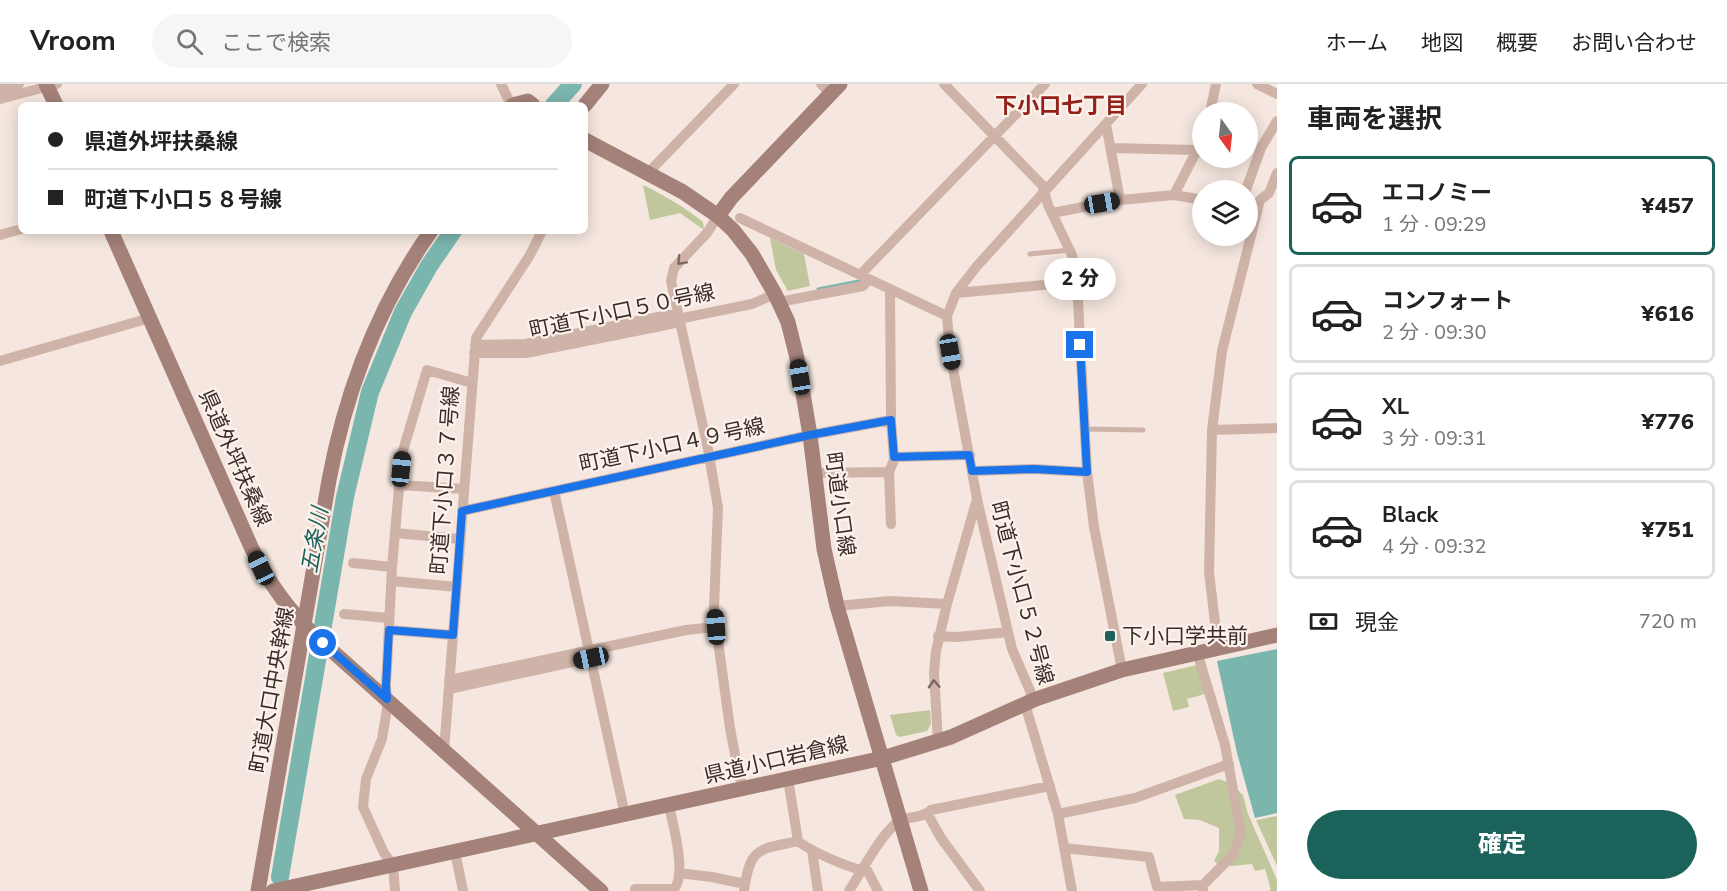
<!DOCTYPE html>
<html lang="ja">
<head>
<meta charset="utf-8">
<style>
	body { margin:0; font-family:"Nunito Sans","Noto Sans JP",sans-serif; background:#f6f6f6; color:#222; height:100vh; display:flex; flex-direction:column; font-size:22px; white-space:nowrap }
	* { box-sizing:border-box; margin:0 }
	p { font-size:20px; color:#767676 }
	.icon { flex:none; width:33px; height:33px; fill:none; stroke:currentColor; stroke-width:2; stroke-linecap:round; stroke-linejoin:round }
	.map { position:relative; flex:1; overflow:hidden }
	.panel { display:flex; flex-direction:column; background:#fff; width:450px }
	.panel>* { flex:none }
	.guide { position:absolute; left:18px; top:18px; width:570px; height:132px; border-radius:9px; box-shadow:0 3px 15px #0003; display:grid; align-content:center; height:132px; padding:0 30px; background:#fff }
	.needle { width:39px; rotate:165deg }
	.buttons { position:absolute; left:1192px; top:18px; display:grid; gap:12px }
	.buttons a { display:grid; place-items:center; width:66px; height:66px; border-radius:50%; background:#fff; box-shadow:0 3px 15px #0003; font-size:30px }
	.end { position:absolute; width:27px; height:27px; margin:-14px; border:8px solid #1a73e8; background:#fff; box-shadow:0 0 0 3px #fff }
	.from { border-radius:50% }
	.bubble { position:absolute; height:42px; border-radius:21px; background:#fff; box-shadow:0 3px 15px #0003; font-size:20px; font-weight:800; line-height:42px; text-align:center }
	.car { position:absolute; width:18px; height:36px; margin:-18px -9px; border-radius:8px; box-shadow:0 0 4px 2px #0007; background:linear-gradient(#222 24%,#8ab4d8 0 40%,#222 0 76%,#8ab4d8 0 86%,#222 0) }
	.guide b { display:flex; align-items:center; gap:21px; height:57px; font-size:22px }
	.guide b+b { border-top:2px solid #e0e0e0 }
	.guide i { width:15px; height:15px; background:#222 }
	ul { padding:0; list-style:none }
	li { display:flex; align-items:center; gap:18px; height:99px; margin:0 12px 9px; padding:0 18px; border:3px solid #e0e0e0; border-radius:9px }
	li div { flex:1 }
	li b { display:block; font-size:22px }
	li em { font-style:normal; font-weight:800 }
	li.on { border-color:#1a625a }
	li>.icon { width:54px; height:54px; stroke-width:1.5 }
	h2 { padding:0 30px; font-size:27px; line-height:72px }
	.pay { display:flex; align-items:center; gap:15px; height:66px; padding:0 30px; font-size:22px }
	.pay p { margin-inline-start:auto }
	.primary-button { display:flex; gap:12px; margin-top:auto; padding:12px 30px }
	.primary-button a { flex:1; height:69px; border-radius:36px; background:#1a625a; color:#fff; font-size:24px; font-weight:800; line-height:69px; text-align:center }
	header { display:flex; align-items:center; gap:36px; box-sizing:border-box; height:84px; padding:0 30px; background:#fff; border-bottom:2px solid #e0e0e0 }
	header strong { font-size:28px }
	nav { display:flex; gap:33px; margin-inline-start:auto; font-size:21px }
	.search { width:420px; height:54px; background:#f6f6f6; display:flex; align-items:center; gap:15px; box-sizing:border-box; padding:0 21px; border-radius:33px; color:#767676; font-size:22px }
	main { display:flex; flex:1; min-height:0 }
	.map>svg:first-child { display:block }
	.green { fill:#c0c79c }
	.water { fill:#7ab6ae }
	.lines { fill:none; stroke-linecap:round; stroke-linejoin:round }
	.stream { stroke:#7ab6ae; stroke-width:3 }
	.river { stroke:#7ab6ae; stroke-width:18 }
	.lane { stroke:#cfb3a8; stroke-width:5 }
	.street { stroke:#cfb3a8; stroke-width:10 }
	.secondary { stroke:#a48179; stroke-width:15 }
	.oneway { stroke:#7e6962 }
	.route { stroke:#1a73e8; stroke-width:8 }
	.poi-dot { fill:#1a625a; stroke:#fcf2ec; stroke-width:2 }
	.labels { text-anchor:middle; stroke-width:4.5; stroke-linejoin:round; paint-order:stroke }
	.street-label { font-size:21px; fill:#3c2c29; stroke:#fcf2ec }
	.poi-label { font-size:21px; fill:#3c2c29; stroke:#fcf2ec; text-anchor:start }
	.neighbourhood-label { font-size:22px; font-weight:bold; fill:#942119; stroke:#fcf2ec }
	.water-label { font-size:22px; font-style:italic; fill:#1a625a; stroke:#fcf2ec }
</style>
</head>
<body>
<header>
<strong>Vroom</strong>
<div class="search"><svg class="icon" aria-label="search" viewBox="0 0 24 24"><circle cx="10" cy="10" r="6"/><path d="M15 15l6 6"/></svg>ここで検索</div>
<nav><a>ホーム</a><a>地図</a><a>概要</a><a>お問い合わせ</a></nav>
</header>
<main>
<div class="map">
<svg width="1277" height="807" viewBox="0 0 1277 807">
	<rect width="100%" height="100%" fill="#f5e7df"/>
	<path class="green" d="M643,101C664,111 684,123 703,138L704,146L680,129L650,136Z
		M770,154L804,170L810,202L788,207L776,186Z
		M1197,581L1205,610L1187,615L1189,623L1173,627L1163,589Z
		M930,626L931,640L927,647L900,653L896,651L890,631Z
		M1219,695L1232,700L1243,711L1248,730L1277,796V807H1267L1271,806L1265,785L1255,787L1252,780L1221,783L1214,777L1219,767V744L1200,736L1184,735L1175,711Z
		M1277,732V782L1256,736Z"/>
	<path class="water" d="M1277,565V729L1255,734L1237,669L1217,577Z"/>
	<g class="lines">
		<path class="stream" d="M818,205L859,197L861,195"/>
		<path class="river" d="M554,21L573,0
			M280,793L345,413L370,308L403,228L429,182L453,147"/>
		<path class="lane" d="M1030,170L1070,166
			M1084,345L1143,346"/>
		<path class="street" d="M501,0L511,21
			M821,0L831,10
			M944,0L1042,101L1048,121L1072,171L1077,198L1087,388L1094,443L1122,586
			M1257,0L1277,10
			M0,5L19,0
			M0,15L57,0
			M1210,28L1216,0
			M1106,40L1120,116L1174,111L1203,116
			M1110,64L1197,66L1203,56
			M647,90L734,0
			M1246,106L1261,64L1277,37
			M1174,111L1197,66
			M1052,129L1120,116
			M718,132L707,149L674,184L671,197L708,365L718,424L714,524L716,543L730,644L739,692L744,706
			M740,134L947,232L950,268L977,415L1012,565L1031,609L1027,627L1058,730L1072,807
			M0,151L21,145
			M860,191L1045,0
			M890,205L891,336L894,376L889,388L891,440
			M956,209L1077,198
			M779,218L863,202L869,195
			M947,232L956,209L977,182L1142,0
			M475,261L525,260L678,229
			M474,269H526L671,240L683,234L752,220L775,210
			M0,277L150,234
			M1212,346L1277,344
			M894,373L970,371
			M972,387L1034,385L1087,388
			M815,389L889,388
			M399,401L464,405
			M554,407L625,731
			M462,427L810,351L891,336
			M395,449L460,455
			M353,479L392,483
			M392,497L457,503
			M837,522L890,517L947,520
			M344,530L389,534
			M389,546L453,551
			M938,552L957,553L1008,548
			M1218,564L1209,488L1212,346L1222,267L1260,116L1269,109L1277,89
			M1197,568L1225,661L1241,750L1232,772L1203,801V807
			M449,596L686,546L716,543
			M449,605L591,574
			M938,658L934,589L936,567L947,520L977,415
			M444,667L476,254L530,171L542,147
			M788,695L798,757C809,766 853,787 867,786L878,807
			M927,729L941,754L980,807
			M1058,730L1135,714L1229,680
			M1064,764L1149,773L1157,803L1203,801
			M812,767L818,807
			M455,768L463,807
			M679,789L712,793L745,800
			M395,807L393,781L384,769L363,723L366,695L382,655L387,625L386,601L392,483L402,370L427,286L472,299
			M635,807V805H674C687,791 673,740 669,722
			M744,807C750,762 759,766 798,757
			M849,807C860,790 883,746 900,737C910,732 923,734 931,726L1050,702"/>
		<path class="secondary" d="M46,0L56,21
			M513,21L528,17L533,21
			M585,21L602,0
			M585,56L683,108L718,132L733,146L752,170L775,210L788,238L797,274L810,351L824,465L837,522L921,807
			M718,132L731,114L840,0
			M111,147L252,465C268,498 287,524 312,549L601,807
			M258,807L329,396C346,306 378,222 431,147
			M273,807L883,674L951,653L1036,615L1122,586L1277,551"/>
	</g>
	<defs><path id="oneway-chevron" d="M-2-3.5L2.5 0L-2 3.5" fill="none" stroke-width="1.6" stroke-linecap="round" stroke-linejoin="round" transform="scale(1.5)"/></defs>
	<g class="oneway">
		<use href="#oneway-chevron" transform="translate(681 177) rotate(133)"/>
		<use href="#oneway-chevron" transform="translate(934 600) rotate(-93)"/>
	</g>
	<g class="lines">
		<path class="route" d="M323,559L387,615L386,601L389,546L453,551L462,427L810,351L891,336L894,373L969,371L972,387L1034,385L1087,388L1080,261"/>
	</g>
	<rect class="poi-dot" x="1104" y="546" width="12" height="12" rx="3"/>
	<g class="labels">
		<g class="street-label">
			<text transform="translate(622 227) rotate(-12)" y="7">町道下小口５０号線</text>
			<text transform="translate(672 361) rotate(-12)" y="7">町道下小口４９号線</text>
			<text transform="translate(235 374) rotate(66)" y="7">県道外坪扶桑線</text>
			<text transform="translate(445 396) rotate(-86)" y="7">町道下小口３７号線</text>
			<text transform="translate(840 420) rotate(82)" y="7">町道小口線</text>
			<text transform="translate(1022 509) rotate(75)" y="7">町道下小口５２号線</text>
			<text transform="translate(272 606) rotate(-80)" y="7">町道大口中央幹線</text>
			<text transform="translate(776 676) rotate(-13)" y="7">県道小口岩倉線</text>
		</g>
		<g class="poi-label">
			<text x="1122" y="559">下小口学共前</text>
		</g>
		<g class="neighbourhood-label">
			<text x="1061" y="29">下小口七丁目</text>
		</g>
		<g class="water-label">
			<text transform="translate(314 456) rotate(-80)" y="8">五条川</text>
		</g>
	</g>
</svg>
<div class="buttons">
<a><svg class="needle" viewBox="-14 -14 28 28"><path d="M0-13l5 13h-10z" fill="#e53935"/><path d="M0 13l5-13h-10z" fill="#767676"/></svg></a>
<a><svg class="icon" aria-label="layers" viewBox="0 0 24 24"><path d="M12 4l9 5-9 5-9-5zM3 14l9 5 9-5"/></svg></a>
</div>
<i class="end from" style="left:323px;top:559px"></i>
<i class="end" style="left:1080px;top:261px"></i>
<div class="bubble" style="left:1044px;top:174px;width:72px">2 分</div>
<i class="car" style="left:1102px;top:119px;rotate:80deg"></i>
<i class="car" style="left:950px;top:268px;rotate:170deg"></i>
<i class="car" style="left:800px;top:293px;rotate:351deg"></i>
<i class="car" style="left:401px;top:385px;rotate:6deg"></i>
<i class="car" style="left:261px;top:484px;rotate:335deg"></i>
<i class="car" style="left:716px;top:543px;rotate:356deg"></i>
<i class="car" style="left:591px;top:574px;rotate:258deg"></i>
<div class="guide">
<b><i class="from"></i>県道外坪扶桑線</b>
<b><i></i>町道下小口５８号線</b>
</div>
</div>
<section class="panel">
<h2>車両を選択</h2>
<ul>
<li class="on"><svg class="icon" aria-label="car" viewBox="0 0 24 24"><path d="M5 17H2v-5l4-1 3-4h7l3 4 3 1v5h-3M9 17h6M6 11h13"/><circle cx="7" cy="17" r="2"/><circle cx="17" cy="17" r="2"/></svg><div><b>エコノミー</b><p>1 分 · 09:29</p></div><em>¥457</em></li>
<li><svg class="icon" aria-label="car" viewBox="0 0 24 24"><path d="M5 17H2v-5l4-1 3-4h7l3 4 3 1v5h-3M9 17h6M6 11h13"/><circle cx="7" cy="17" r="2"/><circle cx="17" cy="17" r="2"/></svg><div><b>コンフォート</b><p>2 分 · 09:30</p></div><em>¥616</em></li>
<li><svg class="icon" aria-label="car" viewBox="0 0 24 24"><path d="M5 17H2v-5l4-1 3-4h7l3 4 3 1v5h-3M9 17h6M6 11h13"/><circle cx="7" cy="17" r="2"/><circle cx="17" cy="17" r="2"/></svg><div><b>XL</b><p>3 分 · 09:31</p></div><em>¥776</em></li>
<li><svg class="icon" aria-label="car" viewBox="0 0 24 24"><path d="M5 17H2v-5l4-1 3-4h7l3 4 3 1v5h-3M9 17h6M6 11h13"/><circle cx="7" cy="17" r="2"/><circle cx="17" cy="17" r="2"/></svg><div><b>Black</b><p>4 分 · 09:32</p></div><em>¥751</em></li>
</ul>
<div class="pay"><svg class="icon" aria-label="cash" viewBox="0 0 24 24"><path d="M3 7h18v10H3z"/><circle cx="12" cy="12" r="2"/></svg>現金<p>720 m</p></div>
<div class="primary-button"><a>確定</a></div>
</section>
</main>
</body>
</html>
